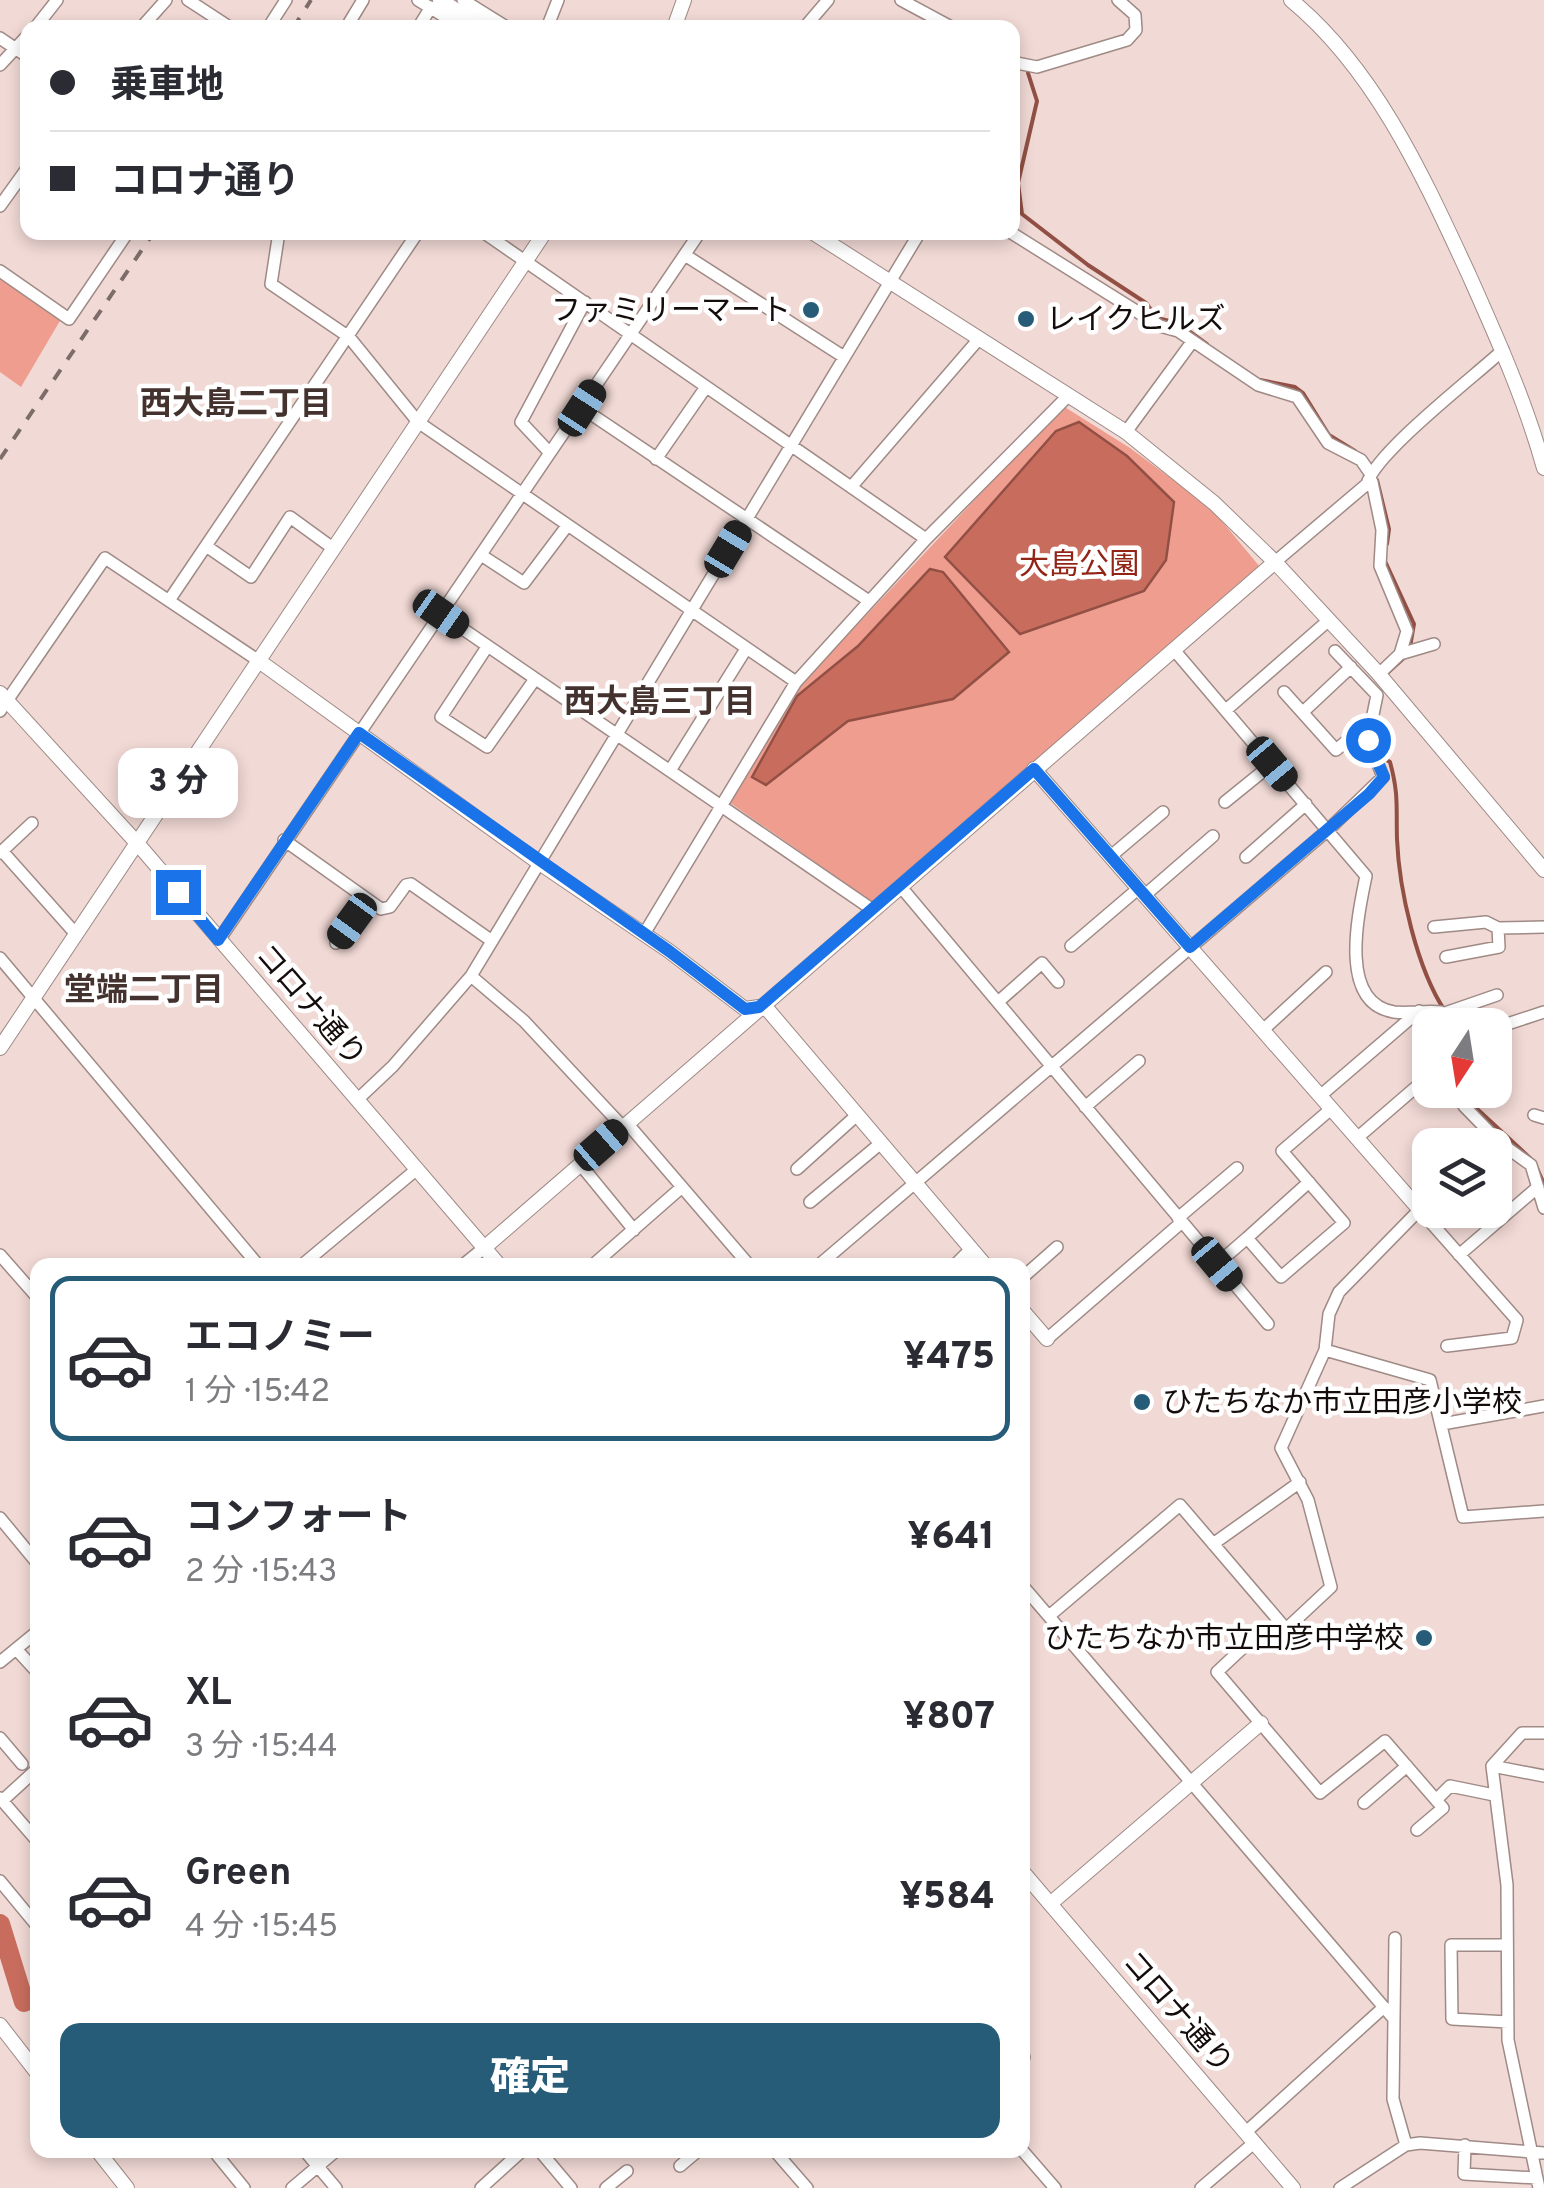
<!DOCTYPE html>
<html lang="ja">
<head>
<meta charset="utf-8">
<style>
	body { margin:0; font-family:Overpass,"Noto Sans JP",sans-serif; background:#f7f7f7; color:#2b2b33; height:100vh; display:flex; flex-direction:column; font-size:38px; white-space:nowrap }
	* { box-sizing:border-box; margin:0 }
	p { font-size:32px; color:#7c7c81 }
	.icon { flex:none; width:55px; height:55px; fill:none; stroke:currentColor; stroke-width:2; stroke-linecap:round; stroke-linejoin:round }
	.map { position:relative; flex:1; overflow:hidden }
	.drawer { position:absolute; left:30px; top:1258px; width:1000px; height:900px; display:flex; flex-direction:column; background:#fff; border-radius:20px; box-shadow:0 5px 15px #0003 }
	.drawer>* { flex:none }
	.guide { position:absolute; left:20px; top:20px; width:1000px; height:220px; border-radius:20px; box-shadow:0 5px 15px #0003; display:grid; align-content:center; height:220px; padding:0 30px; background:#fff }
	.needle { width:65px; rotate:192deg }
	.buttons { position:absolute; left:1412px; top:1008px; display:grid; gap:20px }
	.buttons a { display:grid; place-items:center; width:100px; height:100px; border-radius:20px; background:#fff; box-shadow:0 5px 15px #0003; font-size:50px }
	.end { position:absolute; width:45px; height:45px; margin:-22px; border:12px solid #1a73e8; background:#fff; box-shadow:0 0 0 5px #fff }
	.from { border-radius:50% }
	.bubble { position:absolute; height:70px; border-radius:20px; background:#fff; box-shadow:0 5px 15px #0003; font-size:32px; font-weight:800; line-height:70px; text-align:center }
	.car { position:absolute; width:30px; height:60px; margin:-30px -15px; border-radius:12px; box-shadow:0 0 8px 2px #0007; background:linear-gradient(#222 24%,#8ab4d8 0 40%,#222 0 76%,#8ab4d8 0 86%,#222 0) }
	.guide b { display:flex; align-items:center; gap:35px; height:95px; font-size:38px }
	.guide b+b { border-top:2px solid #e1e1e2 }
	.guide i { width:25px; height:25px; background:#2b2b33 }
	ul { padding:18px 0 0; list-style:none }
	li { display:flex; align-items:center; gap:30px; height:165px; margin:0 20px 15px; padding:0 10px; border:5px solid transparent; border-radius:20px }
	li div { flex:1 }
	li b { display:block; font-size:38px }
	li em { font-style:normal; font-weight:800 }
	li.current { border-color:#275c78 }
	li>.icon { width:90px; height:90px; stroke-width:1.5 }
	.primary-button { display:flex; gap:20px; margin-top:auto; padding:20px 30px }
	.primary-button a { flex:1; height:115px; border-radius:20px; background:#275c78; color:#fff; font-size:40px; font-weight:800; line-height:115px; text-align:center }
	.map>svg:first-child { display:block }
	.green { fill:#ee9d8e }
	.water { fill:#c86d5e; stroke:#925045; stroke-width:2.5 }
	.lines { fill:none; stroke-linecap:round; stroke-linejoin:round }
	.stream { stroke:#925045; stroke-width:4 }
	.river { stroke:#c86d5e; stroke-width:20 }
	.minor-casing { stroke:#9f8a86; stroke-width:14 }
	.tertiary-casing { stroke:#9f8a86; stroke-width:16 }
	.minor { stroke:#fff; stroke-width:11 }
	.tertiary { stroke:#fff; stroke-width:14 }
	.rail { stroke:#7c6d6a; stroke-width:4; stroke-dasharray:12 12; stroke-linecap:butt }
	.route { stroke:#1a73e8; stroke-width:12 }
	.poi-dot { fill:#275c78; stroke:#fff; stroke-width:4 }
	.labels { text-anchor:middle; stroke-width:9; stroke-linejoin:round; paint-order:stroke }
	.poi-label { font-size:30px; fill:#140d0c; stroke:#fff; text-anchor:end }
	.park-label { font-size:30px; fill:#922416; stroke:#fff }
	.street-label { font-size:30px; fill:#140d0c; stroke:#fff }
	.neighbourhood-label { font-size:32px; font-weight:bold; fill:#44322f; stroke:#fff }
</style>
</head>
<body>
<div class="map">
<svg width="1544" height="2188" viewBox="0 0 1544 2188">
	<rect width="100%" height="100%" fill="#f1d9d5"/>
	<path class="green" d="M0,276L61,319L21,387L0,372Z
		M1063,406L1130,448L1211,508L1260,567L872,902L729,802L797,689Z"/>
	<path class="water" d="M1079,422L1127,456L1174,502L1166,560L1144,591L1020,634L945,557L1056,431Z
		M930,569L943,572L1009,652L953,699L848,721L766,785L752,777L797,696L858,646Z"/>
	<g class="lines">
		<path class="stream" d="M1028,73L1037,101L1018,183L1022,214L1088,265L1146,303L1157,318L1178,323L1207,344
			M1260,380L1295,387L1303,393L1329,435L1355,451
			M1377,480L1389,529L1387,544
			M1384,559L1414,624L1410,647
			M1384,676L1406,656
			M1380,756L1390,762C1399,795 1396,807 1397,839C1399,890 1417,969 1445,1011
			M1468,1090L1475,1107L1530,1158
			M1536,1166L1544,1184"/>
		<path class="river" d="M0,1924L24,2002"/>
		<defs>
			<path id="minor" d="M188,0L231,28
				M418,0L463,28
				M463,0L508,28
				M901,0L953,28
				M35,28L57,0
				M141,28L166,0
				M268,28L286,0
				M346,28L363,0
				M418,28L431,7
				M547,28L558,0
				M804,28L828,0
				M0,38L28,57
				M1012,62L1037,67L1127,40L1136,30L1135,15L1118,0
				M0,65L28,35
				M0,206L28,167
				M279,232L271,284L349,337L418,422L796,682
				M483,232L926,539
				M1010,232L1160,326L1178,331L1258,385L1297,397L1328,443L1361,460L1370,473
				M685,255L844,357
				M0,271L69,319L128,232
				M582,408L869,601
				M1126,432L1192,342
				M550,453L521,422L585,302
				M656,459L706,387
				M1368,482H1372L1382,530L1380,566L1407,631L1400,654L1379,674
				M852,486L978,340
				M206,546L251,577L290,517L334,549
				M481,555L524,583L567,526
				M1275,562L1367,484C1375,453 1475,376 1503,350
				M170,599L418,232
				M441,614L873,910
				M487,647L441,717L487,747L535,679
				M1175,651L1366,876C1358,915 1338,1003 1394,1012C1409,1014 1425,1010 1441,1012L1450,1025
				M1400,654L1434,644
				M1284,692L1336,750L1370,721
				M1226,710L1329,620
				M0,711L105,558L259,661
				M1303,712L1351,667
				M671,769L746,649
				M1225,802L1272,764
				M284,840L381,909L390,907L406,885L411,884L492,941
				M2,851L75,933
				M0,853L32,823
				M1111,856L1163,812
				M1246,857L1306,804
				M901,887L1268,1324
				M1145,895L1213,836
				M1434,927L1486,922L1498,928
				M644,934L796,682L926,539L1068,396
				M219,940L700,232
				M336,943L367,899
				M1071,946L1139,888
				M1446,957L1499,947L1498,928L1544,927
				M0,958L258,1265
				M471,976L524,1021L622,1126
				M998,1002L1042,963L1058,982
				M1442,1014L1497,995
				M1495,1028L1544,1012
				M1263,1030L1326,972
				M1460,1090L1464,1106L1499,1142L1531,1165L1544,1208
				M1320,1096L1419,1011
				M357,1100L393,1066L471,976L920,232
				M1085,1107L1139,1061
				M1534,1115L1544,1118
				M627,1123L749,1265
				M1357,1138L1430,1075
				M580,1164L634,1230
				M797,1169L857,1115
				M810,1202L881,1143
				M1419,1209L1517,1320L1512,1338L1447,1346
				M1178,1218L1237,1168
				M1247,1238L1309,1182
				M0,1255L38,1298
				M1459,1255L1538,1187
				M1217,1264L1247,1238L1281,1277L1344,1223L1282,1151L1331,1109
				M302,1265L417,1169
				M463,1265L484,1248
				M593,1265L682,1187
				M819,1265L1328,830L1383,777L1368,739L1377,695L1335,651
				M955,1265L971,1249
				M1022,1278L1057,1247
				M1047,1339L1182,1222
				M1325,1350L1430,1380L1463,1517L1544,1511
				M1442,1424L1544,1406
				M0,1518L38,1564
				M1213,1544L1300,1482
				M1022,1585L1394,2019
				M1049,1616L1180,1505L1286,1629
				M16,1649L38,1673
				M0,1662L38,1631
				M0,1738L22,1764
				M1492,1766L1544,1776
				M0,1798L38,1842
				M1436,1800L1450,1786L1494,1795
				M2,1801L38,1768
				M1364,1803L1407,1766
				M1417,1830L1443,1808L1385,1741L1320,1793L1217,1672L1264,1628L1286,1629L1331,1587L1308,1500L1281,1448L1325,1350L1329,1314L1339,1292L1430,1199
				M0,1881L38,1927
				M1395,1938L1393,2099L1406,2145
				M1507,1945H1451L1452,2019L1508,2022
				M1022,2059L1024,2057
				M1246,2132L1384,2007
				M1465,2145L1464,2174L1537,2178
				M213,2150L244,2188
				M304,2150L336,2188
				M539,2150L571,2188
				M774,2150L807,2188
				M1022,2150L1055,2188
				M680,2166L699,2150
				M292,2188L337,2150
				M481,2188L523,2150
				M606,2188L627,2171
				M1201,2188L1255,2142
				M1340,2188L1406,2145L1420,2143L1544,2153
				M1539,2188L1508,2040L1507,1885L1492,1766L1522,1733H1544"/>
			<path id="tertiary" d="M440,0L485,28
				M1291,0C1376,70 1424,178 1469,275C1497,338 1525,400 1544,468
				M674,28L684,0
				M812,232L1126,432L1214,503L1275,562L1377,672L1544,870
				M259,661L538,862L669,951L745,1009L759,1007L768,1010L985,1265
				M0,693L137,843L499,1265
				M1034,769L1419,1209
				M0,1048L545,232
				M484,1248L1275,562
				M1022,1310L1047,1339
				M1022,1871L1293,2188
				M1050,1904L1261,1723
				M0,2025L38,2074
				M97,2150L127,2188"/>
		</defs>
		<use href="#minor" class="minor-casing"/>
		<use href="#tertiary" class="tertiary-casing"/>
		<use href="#minor" class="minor"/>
		<use href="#tertiary" class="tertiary"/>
		<path class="rail" d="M293,28L311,0
			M0,459L154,232"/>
	</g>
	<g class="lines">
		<path class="route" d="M178,892L218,940L359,733L669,951L745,1009L759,1007L1034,769L1190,947L1369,794L1384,777L1368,740"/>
	</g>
	<g class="poi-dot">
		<circle cx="811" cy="310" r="10"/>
		<circle cx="1026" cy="319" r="10"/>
		<circle cx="1142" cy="1402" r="10"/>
		<circle cx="1424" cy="1638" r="10"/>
	</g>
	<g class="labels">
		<g class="poi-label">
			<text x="791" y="320">ファミリーマート</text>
			<text x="1046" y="329" text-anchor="start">レイクヒルズ</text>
			<text x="1162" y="1412" text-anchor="start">ひたちなか市立田彦小学校</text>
			<text x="1404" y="1648">ひたちなか市立田彦中学校</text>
		</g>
		<g class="park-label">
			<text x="1079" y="574">大島公園</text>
		</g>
		<g class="street-label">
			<text transform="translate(311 1005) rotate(49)" y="10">コロナ通り</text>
			<text transform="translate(1178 2012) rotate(49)" y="10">コロナ通り</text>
		</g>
		<g class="neighbourhood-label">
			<text x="236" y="414">西大島二丁目</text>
			<text x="660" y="712">西大島三丁目</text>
			<text x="144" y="1000">堂端二丁目</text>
		</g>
	</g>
</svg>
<div class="buttons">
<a><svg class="needle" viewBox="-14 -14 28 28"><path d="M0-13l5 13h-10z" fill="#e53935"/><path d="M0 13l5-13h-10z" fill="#7c7c81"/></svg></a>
<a><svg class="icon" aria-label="layers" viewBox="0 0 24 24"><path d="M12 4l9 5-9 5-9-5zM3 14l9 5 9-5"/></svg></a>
</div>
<i class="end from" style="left:1368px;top:740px"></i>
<i class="end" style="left:178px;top:892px"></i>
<div class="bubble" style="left:118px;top:748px;width:120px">3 分</div>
<i class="car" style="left:582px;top:408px;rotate:33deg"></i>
<i class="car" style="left:728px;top:549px;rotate:31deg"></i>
<i class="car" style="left:441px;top:614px;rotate:125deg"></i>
<i class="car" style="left:1272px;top:764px;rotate:140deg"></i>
<i class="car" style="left:352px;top:921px;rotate:216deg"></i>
<i class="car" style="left:601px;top:1145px;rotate:49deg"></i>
<i class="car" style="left:1217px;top:1264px;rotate:140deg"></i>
<div class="guide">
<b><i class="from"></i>乗車地</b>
<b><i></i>コロナ通り</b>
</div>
<section class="drawer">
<ul>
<li class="current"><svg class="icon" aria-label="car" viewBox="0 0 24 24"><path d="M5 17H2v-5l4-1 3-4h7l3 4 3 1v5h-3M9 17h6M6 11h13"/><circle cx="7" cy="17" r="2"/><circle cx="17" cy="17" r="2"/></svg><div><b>エコノミー</b><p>1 分 · 15:42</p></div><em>¥475</em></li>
<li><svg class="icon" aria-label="car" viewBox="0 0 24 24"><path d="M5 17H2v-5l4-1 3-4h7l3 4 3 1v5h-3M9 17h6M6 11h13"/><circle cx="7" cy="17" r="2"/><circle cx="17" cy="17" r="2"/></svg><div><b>コンフォート</b><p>2 分 · 15:43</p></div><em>¥641</em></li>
<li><svg class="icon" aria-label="car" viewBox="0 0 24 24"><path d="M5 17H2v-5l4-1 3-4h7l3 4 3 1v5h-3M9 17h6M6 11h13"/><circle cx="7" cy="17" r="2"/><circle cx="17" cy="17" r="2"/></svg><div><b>XL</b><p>3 分 · 15:44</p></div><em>¥807</em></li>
<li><svg class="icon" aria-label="car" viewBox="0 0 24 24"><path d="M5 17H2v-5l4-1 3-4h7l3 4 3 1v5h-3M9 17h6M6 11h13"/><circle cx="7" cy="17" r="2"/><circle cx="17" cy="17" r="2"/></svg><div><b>Green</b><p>4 分 · 15:45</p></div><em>¥584</em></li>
</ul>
<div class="primary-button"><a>確定</a></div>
</section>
</div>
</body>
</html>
